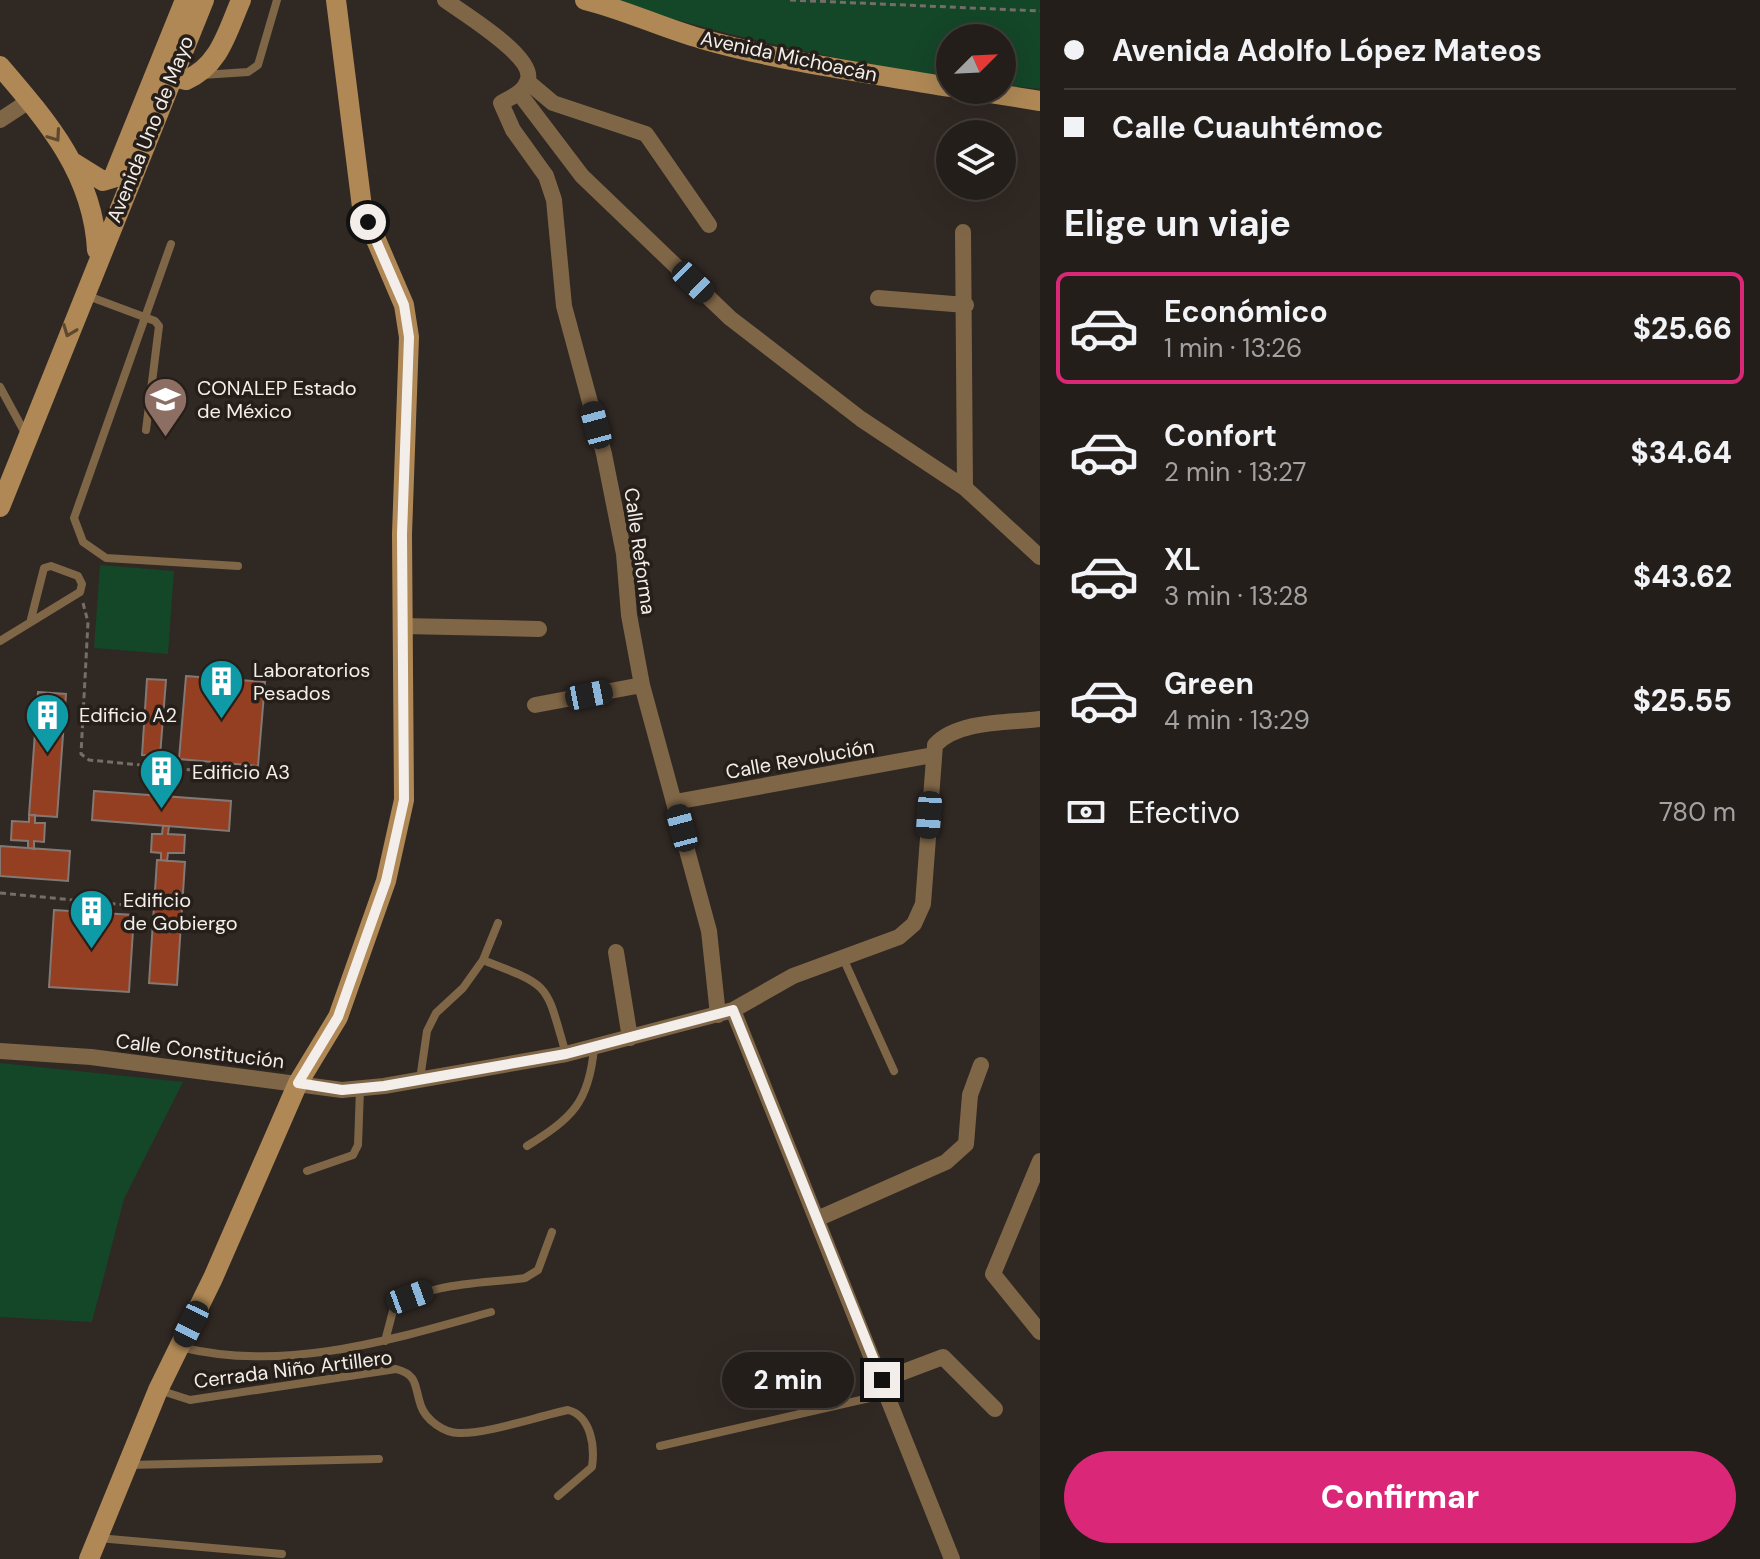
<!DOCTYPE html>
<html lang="es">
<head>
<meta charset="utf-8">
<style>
	body { margin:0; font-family:"DM Sans",sans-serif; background:#302b27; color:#f1f3f6; height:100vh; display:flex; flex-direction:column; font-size:30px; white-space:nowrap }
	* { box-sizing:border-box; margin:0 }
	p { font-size:26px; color:#a3a2a2 }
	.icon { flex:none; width:44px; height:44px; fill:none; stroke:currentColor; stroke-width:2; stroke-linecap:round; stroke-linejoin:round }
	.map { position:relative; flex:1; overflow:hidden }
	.sheet { display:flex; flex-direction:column; background:#241e1a; width:720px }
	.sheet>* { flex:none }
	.guide { display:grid; align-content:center; height:176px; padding:0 24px; background:#241e1a }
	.needle { width:52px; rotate:66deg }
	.tools { position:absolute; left:936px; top:24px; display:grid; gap:16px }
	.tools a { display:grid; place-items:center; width:80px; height:80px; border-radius:50%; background:#241e1a; box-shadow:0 8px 32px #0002,0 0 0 2px #413c39; font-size:40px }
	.end { position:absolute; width:36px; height:36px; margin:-18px; border:10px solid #f3eeea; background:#111; box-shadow:0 0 0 4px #111 }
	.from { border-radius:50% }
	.bubble { position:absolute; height:56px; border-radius:28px; background:#241e1a; box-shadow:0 8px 32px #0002,0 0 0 2px #413c39; font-size:26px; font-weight:800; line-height:56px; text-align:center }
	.car { position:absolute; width:24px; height:48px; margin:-24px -12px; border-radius:10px; box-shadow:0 0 6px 2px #0007; background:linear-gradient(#222 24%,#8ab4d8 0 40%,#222 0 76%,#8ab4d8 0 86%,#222 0) }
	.guide b { display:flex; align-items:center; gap:28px; height:76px; font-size:30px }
	.guide b+b { border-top:2px solid #413c39 }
	.guide i { width:20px; height:20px; background:#f1f3f6 }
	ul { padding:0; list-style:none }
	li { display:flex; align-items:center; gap:24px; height:112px; margin:0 16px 12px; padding:0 8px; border:4px solid transparent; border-radius:12px }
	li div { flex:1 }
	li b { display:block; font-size:30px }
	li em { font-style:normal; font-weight:800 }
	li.current { border-color:#db2777 }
	li>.icon { width:72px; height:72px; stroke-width:1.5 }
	h2 { padding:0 24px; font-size:36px; line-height:96px }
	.pay { display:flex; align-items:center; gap:20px; height:88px; padding:0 24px; font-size:30px }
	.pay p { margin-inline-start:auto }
	.action { display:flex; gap:16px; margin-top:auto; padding:16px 24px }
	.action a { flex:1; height:92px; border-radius:48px; background:#db2777; color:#fff; font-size:32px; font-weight:800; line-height:92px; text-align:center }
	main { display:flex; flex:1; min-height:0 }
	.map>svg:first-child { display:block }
	.green { fill:#144628 }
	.building { fill:#943f21; stroke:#837874; stroke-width:2 }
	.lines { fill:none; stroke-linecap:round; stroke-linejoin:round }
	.path { stroke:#746d69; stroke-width:3; stroke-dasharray:6 4; stroke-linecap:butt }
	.lane { stroke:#7f6647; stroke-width:8 }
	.street { stroke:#7f6647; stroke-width:16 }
	.secondary { stroke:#af8855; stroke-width:20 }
	.oneway { stroke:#5d4931 }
	.route { stroke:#f3eeea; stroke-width:10 }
	.labels { text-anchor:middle; stroke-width:7; stroke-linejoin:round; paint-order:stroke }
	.street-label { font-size:20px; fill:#f3eeea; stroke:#261f19 }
	.poi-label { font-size:20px; fill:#f3eeea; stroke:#261f19; text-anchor:start }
</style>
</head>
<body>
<main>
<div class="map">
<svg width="1040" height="1559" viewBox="0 0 1040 1559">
	<rect width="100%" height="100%" fill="#302823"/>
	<path class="green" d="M612,0H1040V89L1002,85V38H950V78C833,59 725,37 612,0Z
		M100,565L174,571L168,654L94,648Z
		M0,1063L183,1082L124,1199L92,1322L0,1317Z"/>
	<path class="building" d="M186,676L265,682L258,766L179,759Z
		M147,679L166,680L160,756L142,755Z
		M38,692L66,694L57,817L29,815Z
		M94,791L231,801L229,831L92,820Z
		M29,815H35V823H45L44,842L34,841V849L28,848V841L11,840L12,821L29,822Z
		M163,826H169L168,834L185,835L184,853H168L167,861L161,860V853L151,852L152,834H162Z
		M0,846L70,851L68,881L0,876Z
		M157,860L185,862L177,985L149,983Z
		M54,910L134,915L129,992L49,987Z"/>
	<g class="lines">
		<path class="path" d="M790,0L1040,11
			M83,603L88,622L81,754L89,760L234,774
			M0,893L147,907"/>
		<path class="lane" d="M202,75L248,72L258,65L277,0
			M171,244L74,518L83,542L106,558L238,566
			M88,296L155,321L159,326L146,430
			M0,387L25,433
			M0,641L80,592L82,584L78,576L51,566L44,568L31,619
			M843,958L894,1071
			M483,960C553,987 545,983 566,1054
			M420,1079L427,1031L436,1013L463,988L483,960L498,923
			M527,1146C572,1118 589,1103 594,1048
			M307,1171L353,1155L358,1145L360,1089
			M385,1341L394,1307C431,1282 481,1284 525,1278L538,1270L552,1232
			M180,1347C286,1373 390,1340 491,1312
			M159,1390L190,1400L396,1369C419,1375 414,1387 421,1406C426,1420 444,1433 459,1433C487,1434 539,1416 568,1410C591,1416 595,1446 592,1467L558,1496
			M660,1446L887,1394
			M128,1465L379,1459
			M98,1538L282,1554"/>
		<path class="street" d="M445,0C463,13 534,56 528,79C525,92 511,97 501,103L513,130L546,176L554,200L564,306L604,454L624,554L629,615L642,685L709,931L718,1015
			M528,82L553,103L646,134L709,225
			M519,93L582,176L730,318L861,419L965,488L1040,557
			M0,120L29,101
			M963,232L965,488
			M878,298L966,305
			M403,626L539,629
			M535,705L642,685
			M675,802L933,755
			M616,952L630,1038
			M733,1010L952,1559
			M0,1051L91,1057L342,1090L384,1086L566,1054L733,1010L793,976L899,937L914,924L923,904L935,745C958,720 1008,723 1040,719
			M1040,1161L993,1274L1040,1332
			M817,1219L946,1162L966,1144L970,1095L981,1065
			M882,1380L943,1357L995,1409"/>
		<path class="secondary" d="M585,0C626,10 662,28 702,39C783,62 867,73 950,87
			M0,66C48,122 93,174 97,250
			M160,73L186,80C220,65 227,32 241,0
			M971,90L1040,101
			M74,163L103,181L113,178L185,0
			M0,507L204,0
			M89,1559L158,1390L213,1278L298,1083L338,1017L386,881L404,800L402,534L409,337L404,305L362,207L336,0"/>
	</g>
	<defs><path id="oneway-chevron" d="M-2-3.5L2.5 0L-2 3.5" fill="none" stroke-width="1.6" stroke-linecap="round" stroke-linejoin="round" transform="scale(2)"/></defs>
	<g class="oneway">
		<use href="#oneway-chevron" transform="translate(55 136) rotate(55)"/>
		<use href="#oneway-chevron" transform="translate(69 331) rotate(111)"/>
	</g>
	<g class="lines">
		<path class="route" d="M368,222L404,305L409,337L402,534L404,800L386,881L338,1017L298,1083L342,1090L384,1086L566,1054L733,1010L882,1380"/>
	</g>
	<defs>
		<symbol id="school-pin" viewBox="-11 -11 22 30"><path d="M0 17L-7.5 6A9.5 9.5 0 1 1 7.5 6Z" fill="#8d6e63" stroke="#261f19"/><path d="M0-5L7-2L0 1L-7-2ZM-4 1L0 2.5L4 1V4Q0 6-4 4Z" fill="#fff"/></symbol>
		<symbol id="building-pin" viewBox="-11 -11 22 30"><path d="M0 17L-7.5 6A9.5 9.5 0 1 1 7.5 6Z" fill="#0f9aa8" stroke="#261f19"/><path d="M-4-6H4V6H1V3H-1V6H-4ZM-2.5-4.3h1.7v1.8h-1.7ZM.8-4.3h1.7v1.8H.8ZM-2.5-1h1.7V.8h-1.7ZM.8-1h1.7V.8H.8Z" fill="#fff"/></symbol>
	</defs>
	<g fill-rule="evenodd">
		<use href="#school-pin" x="140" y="374" width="51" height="69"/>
		<use href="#building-pin" x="196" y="656" width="51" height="69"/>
		<use href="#building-pin" x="22" y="690" width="51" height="69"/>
		<use href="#building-pin" x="136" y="746" width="51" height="69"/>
		<use href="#building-pin" x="66" y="886" width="51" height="69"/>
	</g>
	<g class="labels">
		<g class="street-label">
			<text transform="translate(789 56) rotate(12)" y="7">Avenida Michoacán</text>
			<text transform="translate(150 129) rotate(-68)" y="7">Avenida Uno de Mayo</text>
			<text transform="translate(640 551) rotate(82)" y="7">Calle Reforma</text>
			<text transform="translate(800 759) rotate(-10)" y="7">Calle Revolución</text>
			<text transform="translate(200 1051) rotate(7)" y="7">Calle Constitución</text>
			<text transform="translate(293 1369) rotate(-7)" y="7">Cerrada Niño Artillero</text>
		</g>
		<g class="poi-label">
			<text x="197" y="395">CONALEP Estado<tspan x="197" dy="23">de México</tspan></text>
			<text x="253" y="677">Laboratorios<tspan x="253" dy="23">Pesados</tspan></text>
			<text x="79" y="722">Edificio A2</text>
			<text x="192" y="779">Edificio A3</text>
			<text x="123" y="907">Edificio<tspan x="123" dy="23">de Gobiergo</tspan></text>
		</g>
	</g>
</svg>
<div class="tools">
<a><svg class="needle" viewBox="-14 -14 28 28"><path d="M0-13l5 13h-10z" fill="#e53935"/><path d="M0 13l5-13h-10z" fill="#a3a2a2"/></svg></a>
<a><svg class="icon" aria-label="layers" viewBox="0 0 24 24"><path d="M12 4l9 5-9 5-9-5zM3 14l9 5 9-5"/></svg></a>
</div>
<i class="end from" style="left:368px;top:222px"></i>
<i class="end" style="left:882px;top:1380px"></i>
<div class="bubble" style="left:722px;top:1352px;width:132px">2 min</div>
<i class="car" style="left:693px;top:282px;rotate:134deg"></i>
<i class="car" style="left:596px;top:425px;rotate:345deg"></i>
<i class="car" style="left:589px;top:695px;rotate:79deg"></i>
<i class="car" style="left:929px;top:815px;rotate:184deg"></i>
<i class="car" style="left:682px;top:828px;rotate:345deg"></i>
<i class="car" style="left:410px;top:1297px;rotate:70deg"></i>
<i class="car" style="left:191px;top:1324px;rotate:206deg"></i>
</div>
<section class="sheet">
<div class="guide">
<b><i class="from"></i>Avenida Adolfo López Mateos</b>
<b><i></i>Calle Cuauhtémoc</b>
</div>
<h2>Elige un viaje</h2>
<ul>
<li class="current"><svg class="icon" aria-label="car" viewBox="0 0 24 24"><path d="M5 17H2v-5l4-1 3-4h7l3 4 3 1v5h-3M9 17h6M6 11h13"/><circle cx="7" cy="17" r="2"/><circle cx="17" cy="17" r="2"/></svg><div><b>Económico</b><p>1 min · 13:26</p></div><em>$25.66</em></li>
<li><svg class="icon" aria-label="car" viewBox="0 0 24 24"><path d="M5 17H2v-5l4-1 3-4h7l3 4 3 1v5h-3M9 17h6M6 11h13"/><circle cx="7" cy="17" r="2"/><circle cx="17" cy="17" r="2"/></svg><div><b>Confort</b><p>2 min · 13:27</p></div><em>$34.64</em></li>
<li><svg class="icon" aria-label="car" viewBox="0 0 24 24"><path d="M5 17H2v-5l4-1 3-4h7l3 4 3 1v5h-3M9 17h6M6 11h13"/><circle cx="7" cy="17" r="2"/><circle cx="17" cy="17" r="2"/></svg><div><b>XL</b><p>3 min · 13:28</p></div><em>$43.62</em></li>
<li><svg class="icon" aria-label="car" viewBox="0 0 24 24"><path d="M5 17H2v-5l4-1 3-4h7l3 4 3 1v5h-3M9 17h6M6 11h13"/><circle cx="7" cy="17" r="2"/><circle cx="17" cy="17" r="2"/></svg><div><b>Green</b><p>4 min · 13:29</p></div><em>$25.55</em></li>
</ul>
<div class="pay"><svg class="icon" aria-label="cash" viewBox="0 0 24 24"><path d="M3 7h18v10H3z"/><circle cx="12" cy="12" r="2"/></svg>Efectivo<p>780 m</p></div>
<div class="action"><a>Confirmar</a></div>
</section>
</main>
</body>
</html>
